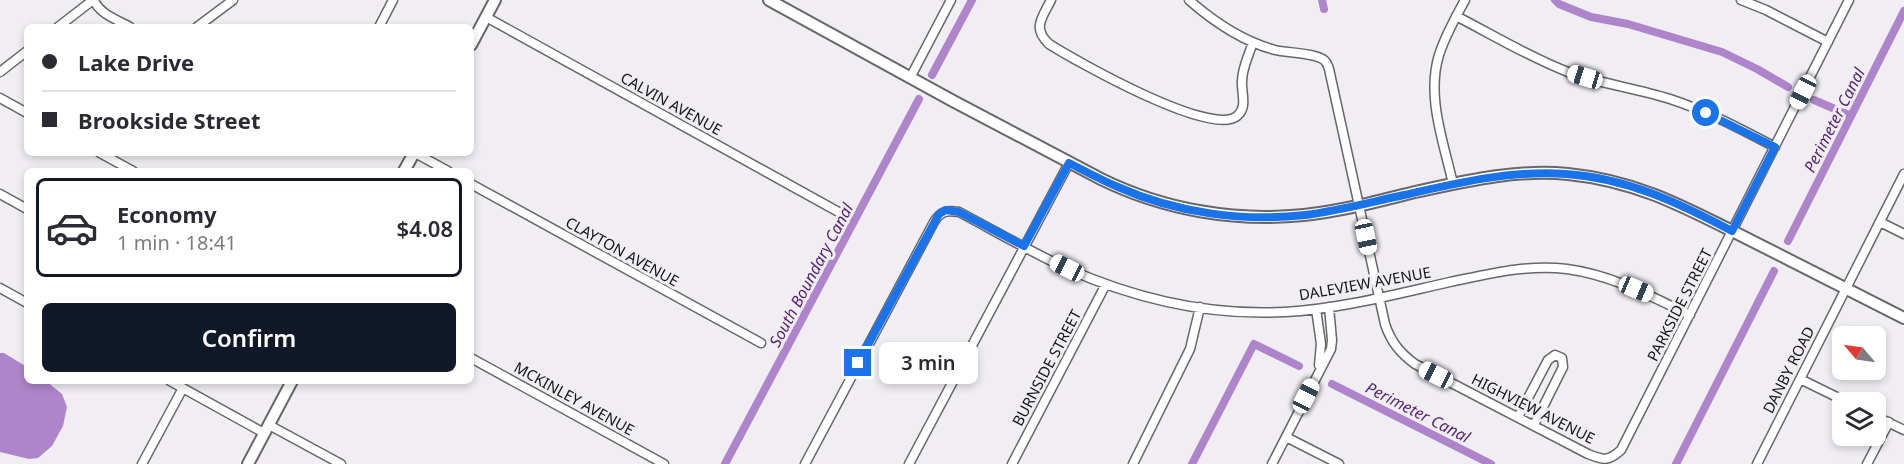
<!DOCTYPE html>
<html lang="en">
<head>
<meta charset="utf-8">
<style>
	body { margin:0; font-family:"Noto Sans",sans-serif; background:#f7f7f7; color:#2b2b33; height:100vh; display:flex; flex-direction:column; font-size:22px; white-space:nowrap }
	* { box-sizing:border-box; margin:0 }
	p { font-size:20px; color:#7c7c81 }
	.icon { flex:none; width:33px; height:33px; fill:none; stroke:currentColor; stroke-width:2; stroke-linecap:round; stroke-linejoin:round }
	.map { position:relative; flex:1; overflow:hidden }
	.drawer { position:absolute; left:24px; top:168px; width:450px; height:216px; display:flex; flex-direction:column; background:#fff; border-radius:9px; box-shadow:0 3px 9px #0003 }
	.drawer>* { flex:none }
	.guide { position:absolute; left:24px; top:24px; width:450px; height:132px; border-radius:9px; box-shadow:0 3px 9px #0003; display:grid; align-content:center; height:132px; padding:0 18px; background:#fff }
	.needle { width:39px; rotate:299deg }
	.buttons { position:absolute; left:1832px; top:326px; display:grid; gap:12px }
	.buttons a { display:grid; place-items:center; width:54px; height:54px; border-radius:9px; background:#fff; box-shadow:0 3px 9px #0003; font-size:30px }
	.end { position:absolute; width:27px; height:27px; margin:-14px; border:8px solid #1a73e8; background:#fff; box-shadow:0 0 0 3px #fff }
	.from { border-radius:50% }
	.bubble { position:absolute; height:42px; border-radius:9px; background:#fff; box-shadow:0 3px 9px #0003; font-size:20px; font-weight:600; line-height:42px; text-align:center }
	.car { position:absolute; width:18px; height:36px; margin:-18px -9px; border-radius:8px; box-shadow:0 0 4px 2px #0007; background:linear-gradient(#fff 24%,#345 0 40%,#fff 0 76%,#345 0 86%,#fff 0) }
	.guide b { display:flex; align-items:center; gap:21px; height:57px; font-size:22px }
	.guide b+b { border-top:2px solid #e1e1e2 }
	.guide i { width:15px; height:15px; background:#2b2b33 }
	ul { padding:10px 0 0; list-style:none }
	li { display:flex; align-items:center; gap:18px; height:99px; margin:0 12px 9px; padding:0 6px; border:3px solid transparent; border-radius:9px }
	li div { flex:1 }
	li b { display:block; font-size:22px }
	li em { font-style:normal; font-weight:600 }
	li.active { border-color:#111827 }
	li>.icon { width:54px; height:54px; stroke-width:1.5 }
	.primary-button { display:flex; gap:12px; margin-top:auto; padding:12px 18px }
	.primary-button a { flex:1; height:69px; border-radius:9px; background:#111827; color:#fff; font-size:24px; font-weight:600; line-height:69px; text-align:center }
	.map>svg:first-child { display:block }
	.water { fill:#ae85ca }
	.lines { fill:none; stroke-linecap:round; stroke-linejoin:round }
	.canal { stroke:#ae85ca; stroke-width:8 }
	.street-casing { stroke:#68666a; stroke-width:11 }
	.secondary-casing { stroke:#68666a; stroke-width:14 }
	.street { stroke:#fff; stroke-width:8 }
	.secondary { stroke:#fff; stroke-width:10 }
	.route { stroke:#1a73e8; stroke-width:8 }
	.labels { text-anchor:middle; stroke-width:6; stroke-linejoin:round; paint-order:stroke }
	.street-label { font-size:15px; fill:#171617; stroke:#f1eef3 }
	.water-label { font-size:16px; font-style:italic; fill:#551f72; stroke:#f1eef3 }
</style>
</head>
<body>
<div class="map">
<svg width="1904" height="464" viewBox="0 0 1904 464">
	<rect width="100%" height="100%" fill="#f1eef3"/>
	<path class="water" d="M0,353H4L27,367V381H46L62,394L67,407L63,426L52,446L38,458L29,459L0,452Z"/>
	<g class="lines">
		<path class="canal" d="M1322,0L1324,9
			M1555,0L1559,4L1591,17L1628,24L1722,52L1757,69L1788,87
			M932,75L972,0
			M1814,100L1851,116
			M1788,241L1904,11
			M1332,384L1491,464
			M725,464L919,99
			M1192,464L1254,344L1299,366
			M1676,464L1774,271"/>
		<defs>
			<path id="street" d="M94,0C99,14 118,20 130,27
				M1051,0C1042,18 1032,28 1049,44C1076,61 1212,138 1237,116C1248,107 1241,93 1242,81C1242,68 1249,55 1253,42
				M1189,0C1214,22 1242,41 1275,50C1287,53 1318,53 1325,61C1327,63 1328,66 1329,69L1385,324C1391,342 1400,353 1415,364L1588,454C1603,460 1608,462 1621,450L1849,0
				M1741,0L1766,10L1828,42
				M1456,16C1493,35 1529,57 1568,72C1601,84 1636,88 1670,99C1707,111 1741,129 1775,147
				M486,17L844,215
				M58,27L93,0
				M197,27L233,0
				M379,27L393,0
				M0,72L27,51
				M910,78L951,0
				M0,98L27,113
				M100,153L133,171
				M415,153L448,171
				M471,184L761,343
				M1453,184C1444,143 1426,97 1439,55C1445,36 1455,18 1465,0
				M0,194L27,209
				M1880,222L1904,234
				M0,288L27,303
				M1316,309L1321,344L1319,365
				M471,358L664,464
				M1800,379L1847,402
				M170,381L264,433
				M1875,416L1904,430
				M1518,417L1548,360L1555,355L1562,358L1563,367L1534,425
				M269,425L341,464
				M1286,437L1339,464
				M142,464L183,388
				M805,464L934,222C941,211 946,210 959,212C995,231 1031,252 1068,269C1136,299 1210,316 1285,312C1340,309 1396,294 1450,282C1489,274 1527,264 1567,269C1612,275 1650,296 1690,315
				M909,464L1069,163
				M1012,464L1106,284
				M1133,464L1190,349L1200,307
				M1272,464L1331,349L1332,340L1329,307
				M1757,464L1904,174
				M1867,464L1889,422"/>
			<path id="secondary" d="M769,0L953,101L1101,179C1164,210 1235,222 1304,215C1342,211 1379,201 1415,192C1466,181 1516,169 1568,174C1639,181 1688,209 1750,240C1801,266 1853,292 1904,318
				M471,45L495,0
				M404,171L414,153
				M248,464L292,381"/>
		</defs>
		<use href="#street" class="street-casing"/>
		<use href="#secondary" class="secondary-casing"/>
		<use href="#street" class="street"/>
		<use href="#secondary" class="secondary"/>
	</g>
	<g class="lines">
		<path class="route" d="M858,363L939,214L946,210L959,212L1024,246L1069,163C1085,171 1101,180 1118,187C1176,213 1243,222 1305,215C1338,211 1371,202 1404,195C1457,183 1510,170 1566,174C1627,178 1679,203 1732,231L1775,147L1706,113"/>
	</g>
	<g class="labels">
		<g class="street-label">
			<text transform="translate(671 104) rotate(29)" y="5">CALVIN AVENUE</text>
			<text transform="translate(622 252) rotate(29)" y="5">CLAYTON AVENUE</text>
			<text transform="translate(1365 284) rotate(-10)" y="5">DALEVIEW AVENUE</text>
			<text transform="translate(1680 305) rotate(-63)" y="5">PARKSIDE STREET</text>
			<text transform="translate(1047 368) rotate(-62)" y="5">BURNSIDE STREET</text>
			<text transform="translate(1789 370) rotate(-63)" y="5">DANBY ROAD</text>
			<text transform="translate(574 399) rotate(29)" y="5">MCKINLEY AVENUE</text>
			<text transform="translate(1533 409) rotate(27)" y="5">HIGHVIEW AVENUE</text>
		</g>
		<g class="water-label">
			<text transform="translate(1834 120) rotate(-63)" y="6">Perimeter Canal</text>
			<text transform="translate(811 275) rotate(-62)" y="6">South Boundary Canal</text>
			<text transform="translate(1418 412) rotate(27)" y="6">Perimeter Canal</text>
		</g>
	</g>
</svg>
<div class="buttons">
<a><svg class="needle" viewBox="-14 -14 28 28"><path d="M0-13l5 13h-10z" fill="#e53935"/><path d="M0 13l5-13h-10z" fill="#7c7c81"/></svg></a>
<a><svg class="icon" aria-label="layers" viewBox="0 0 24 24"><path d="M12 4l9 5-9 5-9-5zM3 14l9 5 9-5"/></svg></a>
</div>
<i class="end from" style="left:1706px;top:113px"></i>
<i class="end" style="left:858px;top:363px"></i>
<div class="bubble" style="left:879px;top:342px;width:99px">3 min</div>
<i class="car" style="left:1585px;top:77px;rotate:287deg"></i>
<i class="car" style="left:1803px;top:92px;rotate:207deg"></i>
<i class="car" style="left:1366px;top:237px;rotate:168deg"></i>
<i class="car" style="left:1067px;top:268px;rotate:297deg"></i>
<i class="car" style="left:1636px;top:289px;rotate:113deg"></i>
<i class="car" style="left:1436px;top:375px;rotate:297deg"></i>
<i class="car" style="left:1306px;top:396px;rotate:27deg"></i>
<div class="guide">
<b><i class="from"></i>Lake Drive</b>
<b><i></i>Brookside Street</b>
</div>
<section class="drawer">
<ul>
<li class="active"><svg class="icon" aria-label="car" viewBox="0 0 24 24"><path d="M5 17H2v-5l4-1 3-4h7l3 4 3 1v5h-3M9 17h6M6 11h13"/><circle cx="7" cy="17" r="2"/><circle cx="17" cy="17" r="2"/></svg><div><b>Economy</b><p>1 min · 18:41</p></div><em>$4.08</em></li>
</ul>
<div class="primary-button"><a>Confirm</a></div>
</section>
</div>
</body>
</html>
